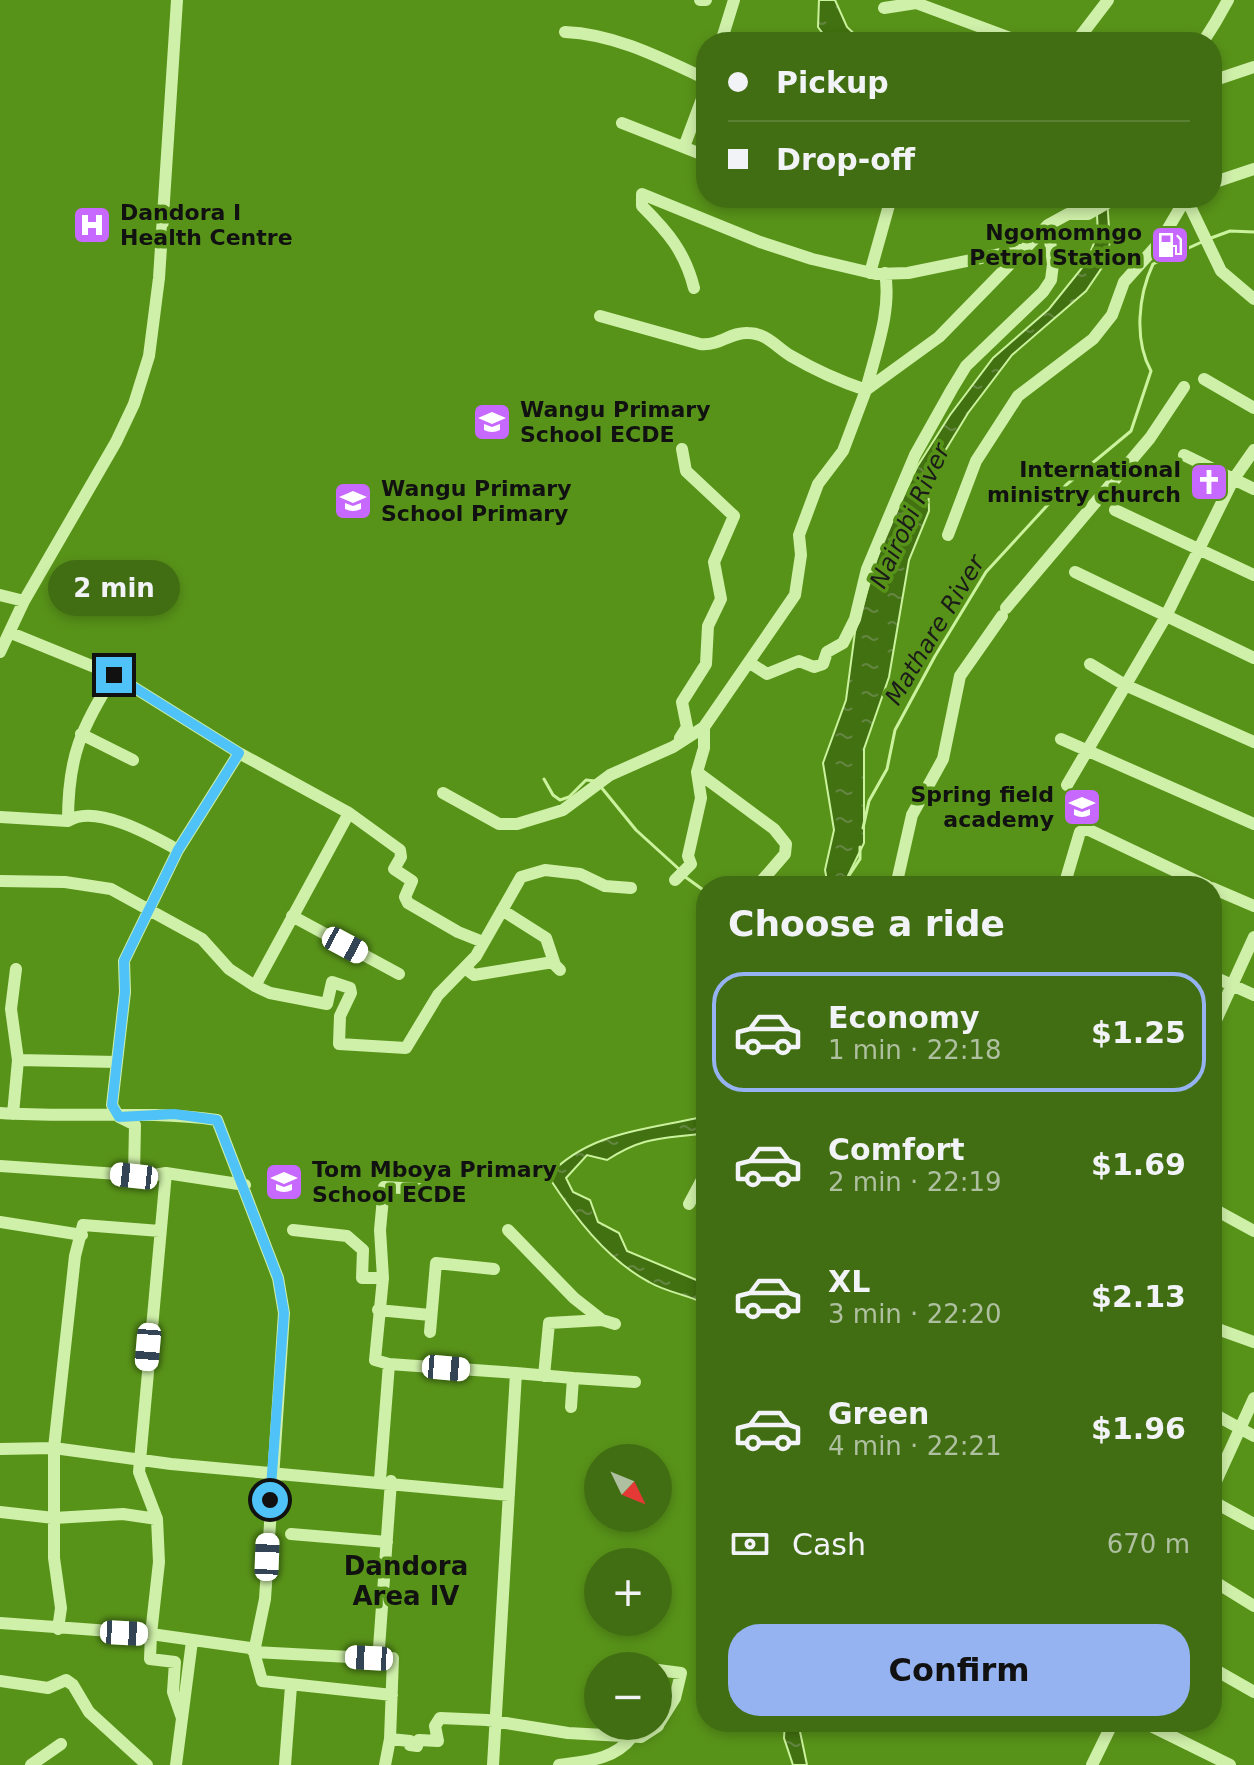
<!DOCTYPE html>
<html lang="en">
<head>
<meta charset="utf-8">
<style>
	body { margin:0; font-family:"DejaVu Sans",sans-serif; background:#4c7621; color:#f1f3f6; height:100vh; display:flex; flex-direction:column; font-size:30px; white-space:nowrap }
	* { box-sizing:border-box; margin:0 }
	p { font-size:26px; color:#aec0a0 }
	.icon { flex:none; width:44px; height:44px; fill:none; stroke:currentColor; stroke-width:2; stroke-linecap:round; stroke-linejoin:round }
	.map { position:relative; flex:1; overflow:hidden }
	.sheet { position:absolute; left:696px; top:876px; width:526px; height:856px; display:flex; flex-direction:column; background:#426e13; border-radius:32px; box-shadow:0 4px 12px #0003 }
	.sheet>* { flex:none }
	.top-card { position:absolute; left:696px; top:32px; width:526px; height:176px; border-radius:32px; box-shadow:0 4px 12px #0003; display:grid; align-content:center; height:176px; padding:0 32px; background:#426e13 }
	.needle { width:52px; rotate:133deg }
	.controls { position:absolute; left:584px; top:1444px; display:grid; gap:16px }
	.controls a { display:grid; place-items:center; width:88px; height:88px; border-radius:50%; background:#426e13; box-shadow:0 4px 12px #0003; font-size:40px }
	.end { position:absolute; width:36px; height:36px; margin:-18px; border:10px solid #4fc3f7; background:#111; box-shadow:0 0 0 4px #111 }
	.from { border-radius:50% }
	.bubble { position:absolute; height:56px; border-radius:28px; background:#426e13; box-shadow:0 4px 12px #0003; font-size:26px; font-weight:800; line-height:56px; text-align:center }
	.car { position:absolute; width:24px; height:48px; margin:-24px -12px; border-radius:10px; box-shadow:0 0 6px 2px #0007; background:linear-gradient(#fff 24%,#345 0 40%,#fff 0 76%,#345 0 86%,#fff 0) }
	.top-card b { display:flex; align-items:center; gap:28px; height:76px; font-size:30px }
	.top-card b+b { border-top:2px solid #5a8133 }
	.top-card i { width:20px; height:20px; background:#f1f3f6 }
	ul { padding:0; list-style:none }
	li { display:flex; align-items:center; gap:24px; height:120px; margin:0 16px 12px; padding:0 16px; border:4px solid transparent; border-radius:32px }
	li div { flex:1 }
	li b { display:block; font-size:30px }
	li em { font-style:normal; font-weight:800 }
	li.on { border-color:#95b2f1 }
	li>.icon { width:72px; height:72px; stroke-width:1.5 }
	h2 { padding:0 32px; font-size:36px; line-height:96px }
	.pay { display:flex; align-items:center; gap:20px; height:88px; padding:0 32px; font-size:30px }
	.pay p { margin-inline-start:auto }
	.button { display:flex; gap:16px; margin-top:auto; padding:16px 32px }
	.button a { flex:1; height:92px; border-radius:32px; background:#95b2f1; color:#111; font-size:32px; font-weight:800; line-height:92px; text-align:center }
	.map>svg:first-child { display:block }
	.water { fill:url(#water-ripples); stroke:#cbf29c; stroke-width:2 }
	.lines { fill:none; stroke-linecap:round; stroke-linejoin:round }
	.stream { stroke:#cbf29c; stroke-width:3 }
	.minor { stroke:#cff0a9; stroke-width:12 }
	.route { stroke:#4fc3f7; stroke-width:10 }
	.labels { text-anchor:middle; stroke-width:7; stroke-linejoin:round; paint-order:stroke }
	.poi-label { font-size:22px; font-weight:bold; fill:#111; stroke:#589319; text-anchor:start }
	.water-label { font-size:24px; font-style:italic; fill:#1b1c19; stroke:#589319 }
	.quarter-label { font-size:26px; font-weight:bold; fill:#111; stroke:#589319 }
</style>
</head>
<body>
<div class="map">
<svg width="1254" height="1765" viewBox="0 0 1254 1765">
	<defs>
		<pattern id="water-ripples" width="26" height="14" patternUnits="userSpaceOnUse" patternTransform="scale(2)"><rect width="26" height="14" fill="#417110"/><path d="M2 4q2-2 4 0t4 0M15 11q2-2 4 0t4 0" fill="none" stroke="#658642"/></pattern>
	</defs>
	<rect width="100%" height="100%" fill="#589319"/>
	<path class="water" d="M819,0H835L847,27L863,42H829L818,27Z
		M1096,198H1107L1110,243L1103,266L1086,291L1012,355L968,413L928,479L929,511L909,560L889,677L864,749V843L843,886H828L825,870L834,830L823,763L846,700L855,632L880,548L917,467L950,415L993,358L1049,309L1086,263L1098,233Z
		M706,1116V1133C664,1139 645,1135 607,1160L587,1155L566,1178L573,1192L590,1200L598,1222L619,1233L627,1251L706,1284V1304C688,1295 666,1292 649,1282C606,1259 574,1216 548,1176C591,1130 649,1130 706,1116Z
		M785,1722H798L807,1765H793L784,1738Z"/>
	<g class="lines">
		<path class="stream" d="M1211,238L1230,231L1254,232
			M544,779L553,795L560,800L569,797L586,780L595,781
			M601,787L636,830L680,870
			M863,828L869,801L887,769L895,730L935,656L986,572L1066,485L1131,431L1151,371C1134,340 1138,296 1153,264L1204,241
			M684,876L706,892
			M842,886L860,859V847"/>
		<path class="minor" d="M700,0H706
			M884,8L916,3L1021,42
			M565,32C615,34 661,58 706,79
			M721,42L734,0
			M1076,42L1108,0
			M1203,42C1213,27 1220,15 1228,0
			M1212,81L1254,67
			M622,123L706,156
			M684,147L706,88
			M1212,183L1254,169
			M1186,198L1221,271L1254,299
			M870,273L891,198
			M694,288C685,252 668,232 642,206V194L760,242L812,259L876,274L908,273L1020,250
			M600,316L700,344C721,346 730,332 748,333C767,333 776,347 791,356C815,370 839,381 866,390C875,354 892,310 885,273
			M1204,379L1254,408
			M1184,455L1254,489
			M1115,510L1254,575
			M948,535L976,461L1018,396L1093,339L1112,315L1124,282L1160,242L1186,198
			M1075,572L1254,658
			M0,595L24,601
			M1006,608L1150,438L1184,387
			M11,633L114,675L239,753L349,813L400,850L401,857L394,869L412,881L405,897L408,903L458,932L483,942
			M0,652L24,601L116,442L134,404L149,356L159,278L177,0
			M750,663L767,674L799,661L814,667L823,664L827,652L843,643L855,619L867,569L915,455L952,389L966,366L1043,292L1051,280L1053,264L1048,225
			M1090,664L1125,685L1254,742
			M81,734L133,760
			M680,738L687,727L682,702L706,664L708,626L721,599L714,562L734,516L686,471L682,449
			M1061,739L1254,824
			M697,772L774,829L786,844L785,854L759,884
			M1067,785L1165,618L1233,480L1254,450
			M443,793L499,824H517L563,810L610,775L673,747L704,727L795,595L801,555L799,535L818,484L843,451L866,390L939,337L1048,225L1068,214H1088L1116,198
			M0,817L68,821C95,803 153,836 178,850
			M68,821C68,755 81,730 114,675
			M675,880L691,864L688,856L701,798L697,772L704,748V727
			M0,881L65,882L111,889L202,939L229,969L255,986L270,993L327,1004L332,982L350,988L351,993L340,1016L339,1044L406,1048L438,995L476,956L521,877L545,870L580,874L605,886L631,888
			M896,886L912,815L943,759L960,676L1002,616
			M1064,886L1080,832L1087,829L1207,886
			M1212,888L1254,906
			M502,910L546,938L555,965L560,970
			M292,916L399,974
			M466,969L474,975L553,962
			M1212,976L1254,995
			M255,986L349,813
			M1212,1029L1254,937
			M18,1060L117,1062
			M0,1113C72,1118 146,1110 217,1120L278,1278L284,1313L265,1599L254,1652L262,1681L392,1695
			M13,1114L18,1060L11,1009L16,969
			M0,1166L148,1176L166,1173L245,1185
			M134,1176L135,1125L119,1117L112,1105L125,992L124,961L178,850L239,753
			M689,1204L706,1172
			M1212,1208L1254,1231
			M0,1222L82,1235
			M293,1230L347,1236L363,1250L362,1278H383L375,1360L389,1364L380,1480
			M508,1230L574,1298L602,1320
			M383,1278L380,1230L384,1187L419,1189
			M378,1310L430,1315
			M1212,1327L1254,1342
			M430,1332L436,1263L494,1269
			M389,1364L516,1373L493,1765
			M516,1373L573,1378L571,1407
			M544,1376L549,1323L602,1320L615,1324
			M573,1378L635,1382
			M1212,1413L1254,1436
			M0,1449L54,1448L171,1464L509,1495
			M1212,1490L1254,1398
			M1212,1501L1254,1524
			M0,1512L54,1518L123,1514L157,1519
			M291,1534L387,1542
			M1212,1580L1254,1606
			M0,1623L151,1634L159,1562L157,1519L139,1472L166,1173
			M58,1629L61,1608L54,1558V1448L75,1256L83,1225L160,1231
			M393,1658L390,1739L410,1741V1745L417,1746L419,1740L438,1741L435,1726L440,1718L487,1720L568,1733L641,1737L658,1726
			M1212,1668L1254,1692
			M658,1670L681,1673L675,1698L658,1725
			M0,1681L48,1688L66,1680L73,1685L89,1712L147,1765
			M182,1718L173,1692L175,1662L150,1659L151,1634L250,1648L254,1652L369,1658L379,1648L391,1481
			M1143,1722L1230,1765
			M31,1765L61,1744
			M176,1765L192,1641
			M285,1765L291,1686
			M385,1765L390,1739
			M559,1765C587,1761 614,1760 632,1737
			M1092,1765L1113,1722"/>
	</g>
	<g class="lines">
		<path class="route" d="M114,675L239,753L178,850L124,961L125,992L112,1105L119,1117L174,1114L217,1120L278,1278L284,1313L270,1500"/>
	</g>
	<defs>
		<symbol id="hospital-square" viewBox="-11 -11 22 22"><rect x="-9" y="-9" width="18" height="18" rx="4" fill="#c768ff" stroke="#589319"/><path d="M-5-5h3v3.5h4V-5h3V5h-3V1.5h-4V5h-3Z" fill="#fff"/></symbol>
		<symbol id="fuel-square" viewBox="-11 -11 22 22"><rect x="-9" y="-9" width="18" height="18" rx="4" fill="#c768ff" stroke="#589319"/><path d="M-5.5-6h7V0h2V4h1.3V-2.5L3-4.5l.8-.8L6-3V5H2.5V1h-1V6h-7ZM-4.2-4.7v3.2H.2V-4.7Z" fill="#fff"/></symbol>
		<symbol id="school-square" viewBox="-11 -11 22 22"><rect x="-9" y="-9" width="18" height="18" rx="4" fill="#c768ff" stroke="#589319"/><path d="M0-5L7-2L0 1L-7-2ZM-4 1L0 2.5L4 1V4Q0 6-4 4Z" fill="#fff"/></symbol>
		<symbol id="church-square" viewBox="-11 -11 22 22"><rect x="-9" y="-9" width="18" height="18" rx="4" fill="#c768ff" stroke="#589319"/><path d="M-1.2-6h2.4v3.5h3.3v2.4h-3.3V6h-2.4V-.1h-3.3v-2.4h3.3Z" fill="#fff"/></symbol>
	</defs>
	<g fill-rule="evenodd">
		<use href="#hospital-square" x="70" y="203" width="44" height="44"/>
		<use href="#fuel-square" x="1148" y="223" width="44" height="44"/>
		<use href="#school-square" x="470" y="400" width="44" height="44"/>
		<use href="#church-square" x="1187" y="460" width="44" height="44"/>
		<use href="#school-square" x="331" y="479" width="44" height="44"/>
		<use href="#school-square" x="1060" y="785" width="44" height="44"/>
		<use href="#school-square" x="262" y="1160" width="44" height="44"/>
	</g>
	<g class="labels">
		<g class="poi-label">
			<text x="120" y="220">Dandora I<tspan x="120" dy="25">Health Centre</tspan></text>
			<text x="1142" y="240" text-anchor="end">Ngomomngo<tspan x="1142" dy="25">Petrol Station</tspan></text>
			<text x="520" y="417">Wangu Primary<tspan x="520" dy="25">School ECDE</tspan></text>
			<text x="1181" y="477" text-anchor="end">International<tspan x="1181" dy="25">ministry church</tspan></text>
			<text x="381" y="496">Wangu Primary<tspan x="381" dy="25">School Primary</tspan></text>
			<text x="1054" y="802" text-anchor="end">Spring field<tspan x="1054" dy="25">academy</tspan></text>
			<text x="312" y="1177">Tom Mboya Primary<tspan x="312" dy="25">School ECDE</tspan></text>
		</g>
		<g class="water-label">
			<text transform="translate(910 516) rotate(-65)" y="8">Nairobi River</text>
			<text transform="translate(935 630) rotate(-59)" y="8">Mathare River</text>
		</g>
		<g class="quarter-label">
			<text x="406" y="1575">Dandora<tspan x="406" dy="30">Area IV</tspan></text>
		</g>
	</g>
</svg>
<div class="controls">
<a><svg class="needle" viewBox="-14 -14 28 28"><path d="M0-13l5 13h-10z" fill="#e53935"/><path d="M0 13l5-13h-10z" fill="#aec0a0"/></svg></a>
<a>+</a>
<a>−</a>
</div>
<i class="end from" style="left:270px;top:1500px"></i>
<i class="end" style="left:114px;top:675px"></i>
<div class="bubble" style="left:48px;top:560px;width:132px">2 min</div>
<i class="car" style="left:345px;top:945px;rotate:118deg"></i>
<i class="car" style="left:134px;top:1176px;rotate:276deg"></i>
<i class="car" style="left:148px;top:1347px;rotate:185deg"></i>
<i class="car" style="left:446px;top:1368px;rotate:95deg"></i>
<i class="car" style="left:267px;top:1557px;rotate:2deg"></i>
<i class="car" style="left:124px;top:1633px;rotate:93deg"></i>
<i class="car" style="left:369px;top:1658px;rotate:273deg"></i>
<div class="top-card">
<b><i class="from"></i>Pickup</b>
<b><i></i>Drop-off</b>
</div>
<section class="sheet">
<h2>Choose a ride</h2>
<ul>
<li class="on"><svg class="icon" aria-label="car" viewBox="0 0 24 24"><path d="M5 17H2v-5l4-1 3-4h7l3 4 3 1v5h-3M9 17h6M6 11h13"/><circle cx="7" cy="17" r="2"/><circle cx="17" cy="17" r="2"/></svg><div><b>Economy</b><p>1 min · 22:18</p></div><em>$1.25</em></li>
<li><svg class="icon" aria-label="car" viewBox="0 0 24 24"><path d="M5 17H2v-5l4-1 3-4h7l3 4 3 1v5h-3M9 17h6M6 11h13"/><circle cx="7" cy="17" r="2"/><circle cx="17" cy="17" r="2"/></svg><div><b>Comfort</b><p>2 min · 22:19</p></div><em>$1.69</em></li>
<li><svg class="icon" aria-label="car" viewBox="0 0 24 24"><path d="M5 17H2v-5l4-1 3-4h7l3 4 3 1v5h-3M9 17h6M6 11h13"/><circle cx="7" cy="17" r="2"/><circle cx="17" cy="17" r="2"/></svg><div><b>XL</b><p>3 min · 22:20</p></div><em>$2.13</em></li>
<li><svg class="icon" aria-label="car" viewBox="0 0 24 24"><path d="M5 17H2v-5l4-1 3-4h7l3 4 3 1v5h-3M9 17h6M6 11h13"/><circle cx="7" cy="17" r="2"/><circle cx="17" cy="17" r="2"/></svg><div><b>Green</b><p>4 min · 22:21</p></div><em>$1.96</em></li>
</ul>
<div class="pay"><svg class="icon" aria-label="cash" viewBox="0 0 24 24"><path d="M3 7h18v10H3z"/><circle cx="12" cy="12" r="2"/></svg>Cash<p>670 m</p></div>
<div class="button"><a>Confirm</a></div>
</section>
</div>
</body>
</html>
